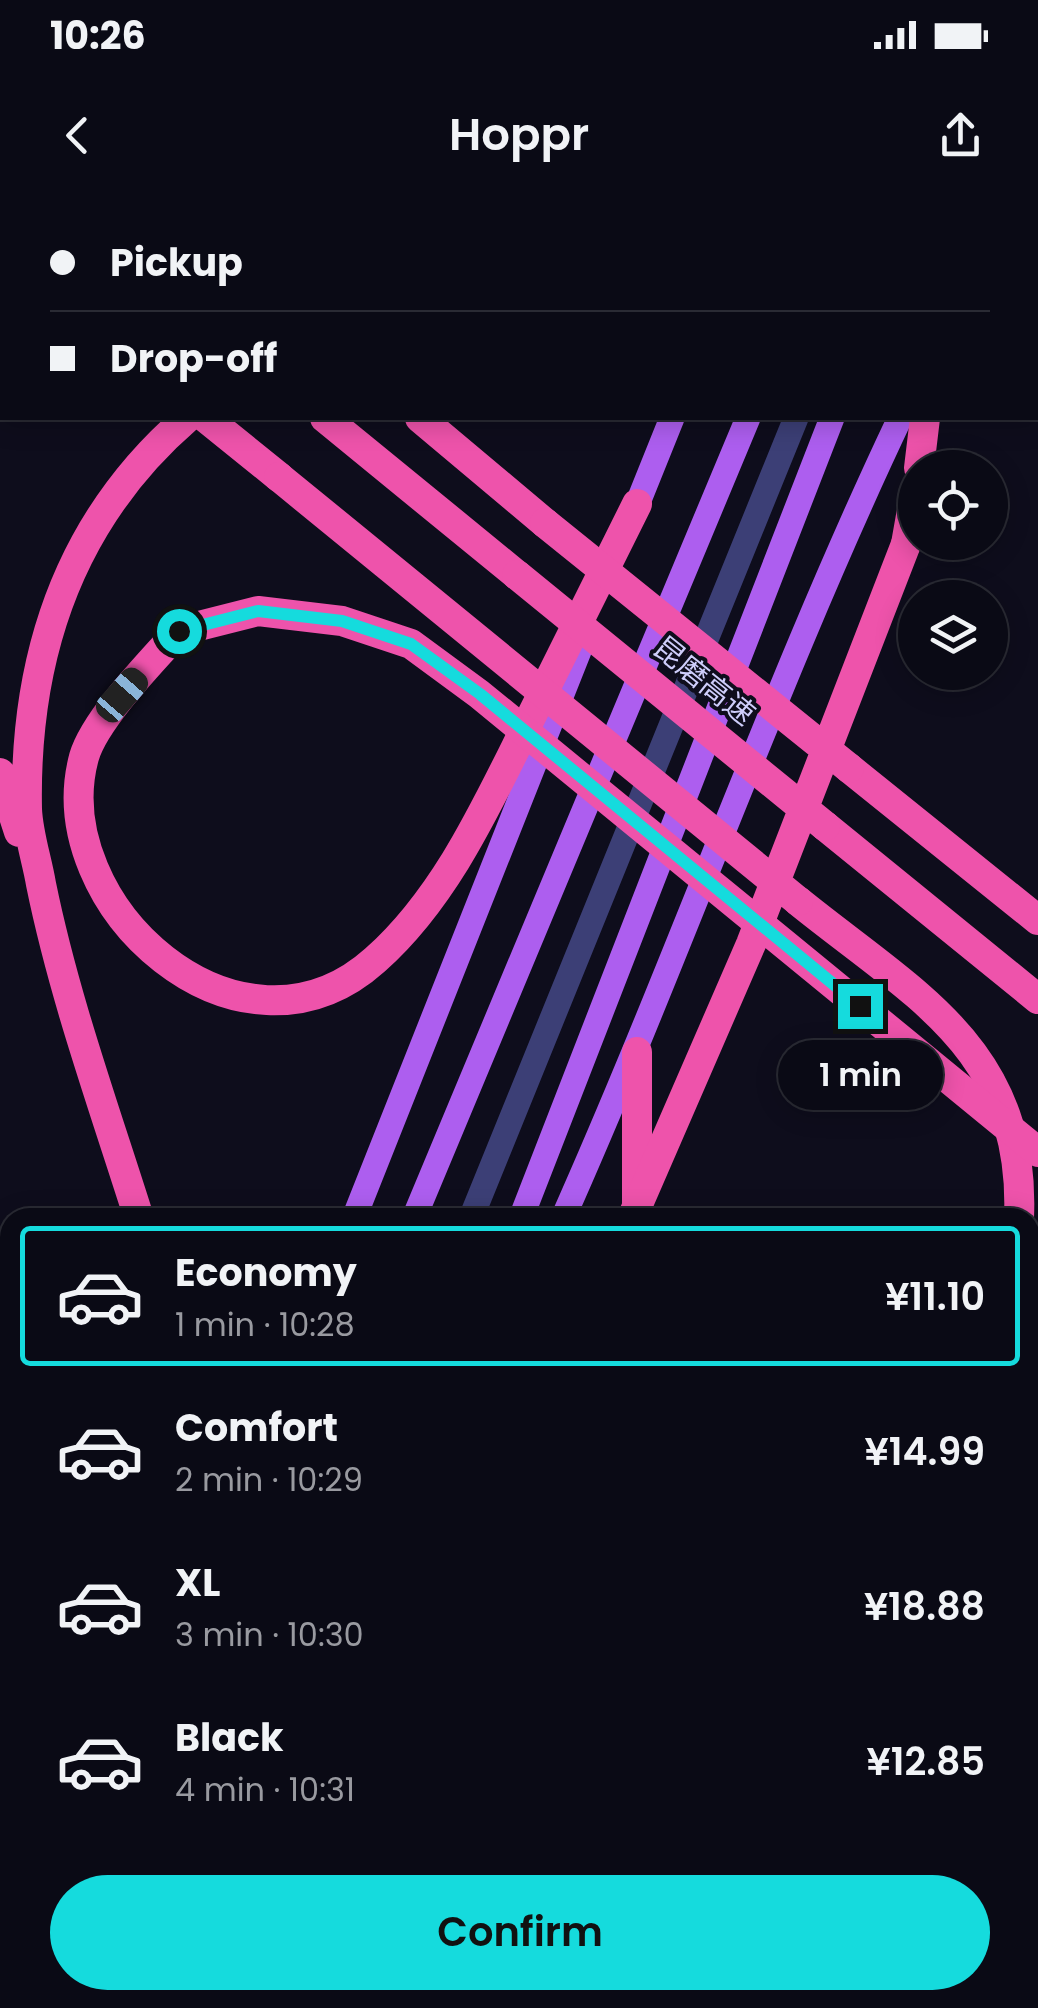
<!DOCTYPE html>
<html lang="en">
<head>
<meta charset="utf-8">
<style>
	body { margin:0; font-family:Poppins,"Noto Sans SC",sans-serif; background:#181822; color:#f1f3f6; height:100vh; display:flex; flex-direction:column; font-size:38px; white-space:nowrap }
	* { box-sizing:border-box; margin:0 }
	p { font-size:32px; color:#999aa0 }
	.icon { flex:none; width:55px; height:55px; fill:none; stroke:currentColor; stroke-width:2; stroke-linecap:round; stroke-linejoin:round }
	.map { position:relative; flex:1; overflow:hidden }
	.drawer { position:absolute; left:0px; top:1008px; width:1040px; height:802px; display:flex; flex-direction:column; background:#0a0a15; border-radius:30px 30px 0 0; box-shadow:0 5px 25px #0003,0 0 0 2px #2a2b34 }
	.drawer>* { flex:none }
	.top-card { position:absolute; left:0px; top:0px; width:1040px; height:220px; box-shadow:0 5px 25px #0003,0 0 0 2px #2a2b34; display:grid; align-content:center; height:220px; padding:0 50px; background:#0a0a15 }
	.buttons { position:absolute; left:898px; top:250px; display:grid; gap:20px }
	.buttons a { display:grid; place-items:center; width:110px; height:110px; border-radius:50%; background:#0a0a15; box-shadow:0 5px 25px #0003,0 0 0 2px #2a2b34; font-size:50px }
	.end { position:absolute; width:45px; height:45px; margin:-22px; border:12px solid #15dbdd; background:#111; box-shadow:0 0 0 5px #111 }
	.from { border-radius:50% }
	.bubble { position:absolute; height:70px; border-radius:35px; background:#0a0a15; box-shadow:0 5px 25px #0003,0 0 0 2px #2a2b34; font-size:32px; font-weight:600; line-height:70px; text-align:center }
	.car { position:absolute; width:30px; height:60px; margin:-30px -15px; border-radius:12px; box-shadow:0 0 8px 2px #0007; background:linear-gradient(#222 24%,#8ab4d8 0 40%,#222 0 76%,#8ab4d8 0 86%,#222 0) }
	.top-card b { display:flex; align-items:center; gap:35px; height:95px; font-size:38px }
	.top-card b+b { border-top:2px solid #2a2b34 }
	.top-card i { width:25px; height:25px; background:#f1f3f6 }
	ul { padding:18px 0 0; list-style:none }
	li { display:flex; align-items:center; gap:30px; height:140px; margin:0 20px 15px; padding:0 30px; border:5px solid transparent; border-radius:10px }
	li div { flex:1 }
	li b { display:block; font-size:38px }
	li em { font-style:normal; font-weight:600 }
	li.current { border-color:#15dbdd }
	li>.icon { width:90px; height:90px; stroke-width:1.5 }
	.cta { display:flex; gap:20px; margin-top:auto; padding:20px 50px }
	.cta a { flex:1; height:115px; border-radius:60px; background:#15dbdd; color:#111; font-size:40px; font-weight:600; line-height:115px; text-align:center }
	.status { display:flex; justify-content:space-between; align-items:center; height:70px; padding:0 50px; background:#0a0a15; direction:ltr }
	.status svg { height:28px; fill:currentColor }
	header { display:flex; justify-content:space-between; align-items:center; height:130px; padding:0 50px; background:#0a0a15; font-size:45px; font-weight:600 }
	.map>svg:first-child { display:block }
	.lines { fill:none; stroke-linecap:round; stroke-linejoin:round }
	.minor { stroke:#3c3f76; stroke-width:25 }
	.major { stroke:#ad5eef; stroke-width:25 }
	.highway { stroke:#ee53ab; stroke-width:30 }
	.highway-bridge { stroke:#ee53ab; stroke-width:30 }
	.route { stroke:#15dbdd; stroke-width:12 }
	.labels { text-anchor:middle; stroke-width:8; stroke-linejoin:round; paint-order:stroke }
	.street-label { font-size:30px; fill:#cecdfa; stroke:#0e0d1c }
</style>
</head>
<body>
<div class="status"><b>10:26</b><svg viewBox="0 0 49 12"><path d="M0 12V9h3v3zM5 12V6h3v6zM10 12V3h3v9zM15 12V0h3v12zM26 1h20v11H26zM47 4h2v5h-2z"/></svg></div>
<header><svg class="icon" aria-label="back" viewBox="0 0 24 24"><path d="M15 5l-7 7 7 7"/></svg>Hoppr<svg class="icon" aria-label="share" viewBox="0 0 24 24"><path d="M12 15V3M7 8l5-5 5 5M5 13v7h14v-7"/></svg></header>
<div class="map">
<svg width="1038" height="1808" viewBox="0 0 1038 1808">
	<rect width="100%" height="100%" fill="#0e0d1c"/>
	<g class="lines">
		<path class="minor" d="M884,2L885,0
			M471,1018L796,218
			M149,1808L152,1800"/>
		<path class="major" d="M758,2L759,0
			M915,2L916,0
			M1002,2L1003,0
			M631,320L672,218
			M354,1018L585,436
			M414,1018L748,218
			M521,1018L832,218
			M563,1018C681,753 776,479 900,218
			M42,1808L45,1800
			M87,1808L90,1800
			M215,1808L218,1800"/>
		<path class="highway" d="M58,0L61,2
			M161,0L164,2
			M827,0L829,2
			M970,0L974,2
			M361,2L366,0
			M517,2L523,0
			M0,48L2,50
			M0,186L2,185
			M206,218L279,277
			M325,218L517,375
			M420,218L545,323
			M919,268L925,218
			M906,344L915,293
			M179,431C152,461 95,519 84,557C44,705 240,881 375,760C446,697 487,605 529,521C565,448 601,376 637,304
			M849,568L1038,720
			M0,573L19,632
			M825,626L1038,799
			M798,701C914,795 1026,849 1019,1018
			M637,852V1010
			M139,1018C104,907 64,797 41,684C37,660 28,634 27,609C24,455 69,320 187,218
			M1030,1232L1038,1231
			M22,1808L24,1800
			M286,1808L290,1800"/>
		<path class="highway-bridge" d="M279,277L798,701
			M545,323L849,568
			M517,375L825,626
			M179,431L258,411L342,421L411,444L479,494L1038,952
			M632,1018L751,744L906,344"/>
	</g>
	<g class="lines">
		<path class="route" d="M179,431L258,411L342,421L411,444L480,494L860,806"/>
	</g>
	<g class="labels">
		<g class="street-label">
			<text transform="translate(704 481) rotate(39)" y="10">昆磨高速</text>
		</g>
	</g>
</svg>
<div class="buttons">
<a><svg class="icon" aria-label="locate" viewBox="0 0 24 24"><circle cx="12" cy="12" r="6"/><path d="M12 2v4M12 18v4M2 12h4M18 12h4"/></svg></a>
<a><svg class="icon" aria-label="layers" viewBox="0 0 24 24"><path d="M12 4l9 5-9 5-9-5zM3 14l9 5 9-5"/></svg></a>
</div>
<i class="end from" style="left:179px;top:431px"></i>
<i class="end" style="left:860px;top:806px"></i>
<div class="bubble" style="left:778px;top:840px;width:165px">1 min</div>
<i class="car" style="left:122px;top:495px;rotate:41deg"></i>
<div class="top-card">
<b><i class="from"></i>Pickup</b>
<b><i></i>Drop-off</b>
</div>
<section class="drawer">
<ul>
<li class="current"><svg class="icon" aria-label="car" viewBox="0 0 24 24"><path d="M5 17H2v-5l4-1 3-4h7l3 4 3 1v5h-3M9 17h6M6 11h13"/><circle cx="7" cy="17" r="2"/><circle cx="17" cy="17" r="2"/></svg><div><b>Economy</b><p>1 min · 10:28</p></div><em>¥11.10</em></li>
<li><svg class="icon" aria-label="car" viewBox="0 0 24 24"><path d="M5 17H2v-5l4-1 3-4h7l3 4 3 1v5h-3M9 17h6M6 11h13"/><circle cx="7" cy="17" r="2"/><circle cx="17" cy="17" r="2"/></svg><div><b>Comfort</b><p>2 min · 10:29</p></div><em>¥14.99</em></li>
<li><svg class="icon" aria-label="car" viewBox="0 0 24 24"><path d="M5 17H2v-5l4-1 3-4h7l3 4 3 1v5h-3M9 17h6M6 11h13"/><circle cx="7" cy="17" r="2"/><circle cx="17" cy="17" r="2"/></svg><div><b>XL</b><p>3 min · 10:30</p></div><em>¥18.88</em></li>
<li><svg class="icon" aria-label="car" viewBox="0 0 24 24"><path d="M5 17H2v-5l4-1 3-4h7l3 4 3 1v5h-3M9 17h6M6 11h13"/><circle cx="7" cy="17" r="2"/><circle cx="17" cy="17" r="2"/></svg><div><b>Black</b><p>4 min · 10:31</p></div><em>¥12.85</em></li>
</ul>
<div class="cta"><a>Confirm</a></div>
</section>
</div>
</body>
</html>
